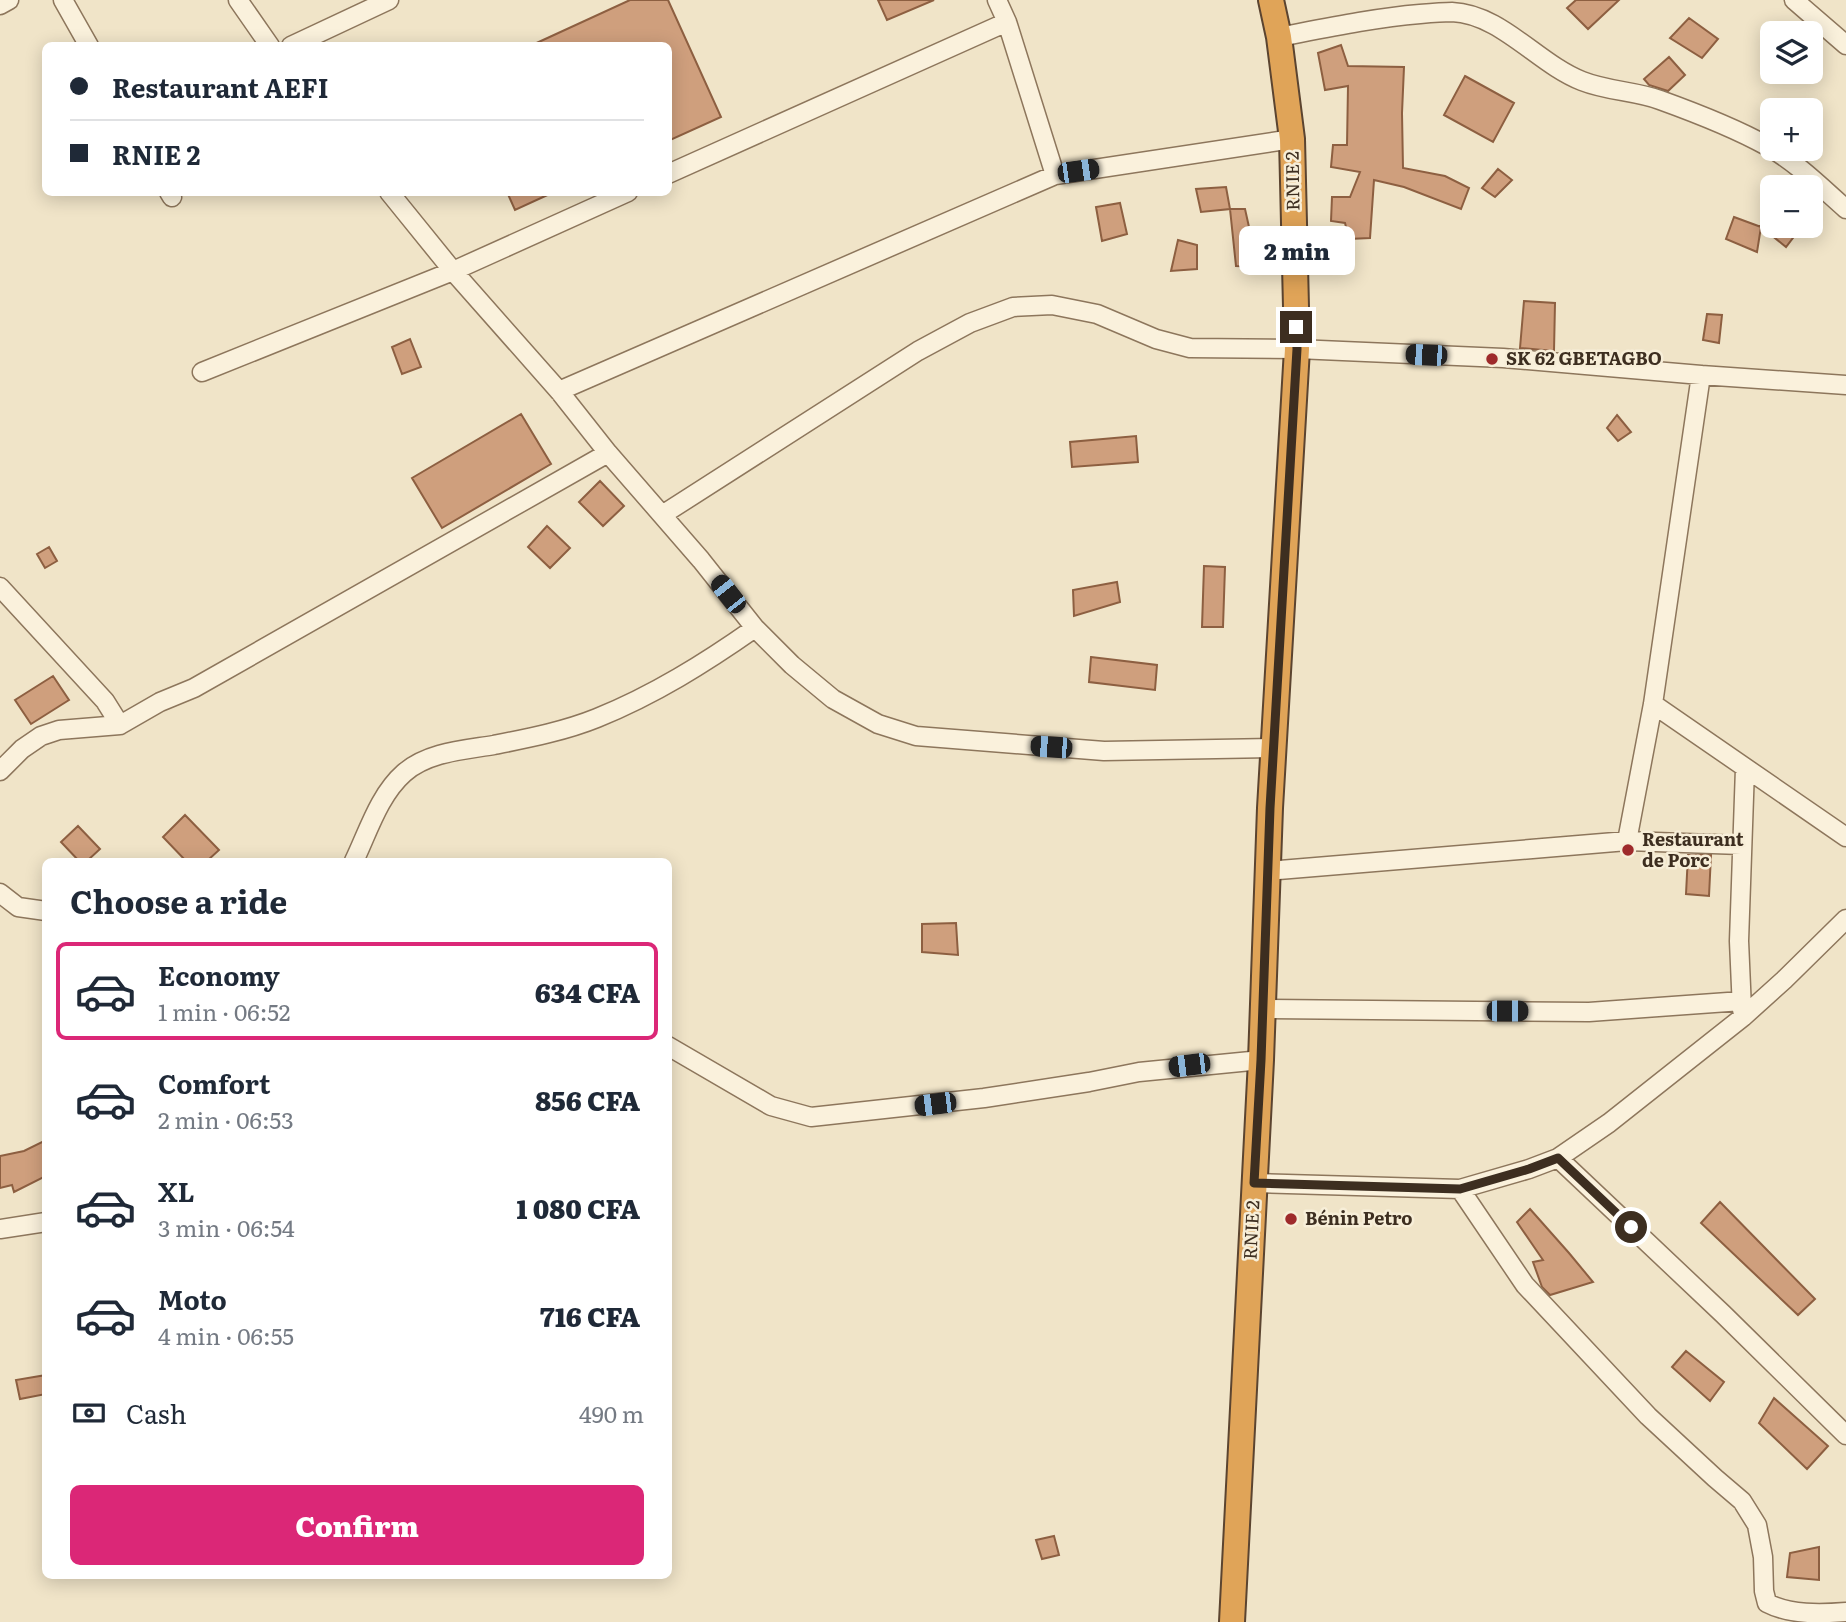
<!DOCTYPE html>
<html lang="en">
<head>
<meta charset="utf-8">
<style>
	body { margin:0; font-family:Literata,serif; background:#f2f2f3; color:#1f2937; height:100vh; display:flex; flex-direction:column; font-size:26px; white-space:nowrap }
	* { box-sizing:border-box; margin:0 }
	p { font-size:23px; color:#747a83 }
	.icon { flex:none; width:38px; height:38px; fill:none; stroke:currentColor; stroke-width:2; stroke-linecap:round; stroke-linejoin:round }
	.map { position:relative; flex:1; overflow:hidden }
	.details { position:absolute; left:42px; top:858px; width:630px; height:721px; display:flex; flex-direction:column; background:#fff; border-radius:10px; box-shadow:0 4px 18px #0003 }
	.details>* { flex:none }
	.banner { position:absolute; left:42px; top:42px; width:630px; height:154px; border-radius:10px; box-shadow:0 4px 18px #0003; display:grid; align-content:center; height:154px; padding:0 28px; background:#fff }
	.controls { position:absolute; left:1760px; top:21px; display:grid; gap:14px }
	.controls a { display:grid; place-items:center; width:63px; height:63px; border-radius:10px; background:#fff; box-shadow:0 4px 18px #0003; font-size:35px }
	.end { position:absolute; width:32px; height:32px; margin:-16px; border:9px solid #3d2e20; background:#fff; box-shadow:0 0 0 4px #fff }
	.from { border-radius:50% }
	.bubble { position:absolute; height:49px; border-radius:10px; background:#fff; box-shadow:0 4px 18px #0003; font-size:23px; font-weight:800; line-height:49px; text-align:center }
	.car { position:absolute; width:21px; height:42px; margin:-21px -10px; border-radius:9px; box-shadow:0 0 5px 2px #0007; background:linear-gradient(#222 24%,#8ab4d8 0 40%,#222 0 76%,#8ab4d8 0 86%,#222 0) }
	.banner b { display:flex; align-items:center; gap:24px; height:66px; font-size:26px }
	.banner b+b { border-top:2px solid #e0e1e3 }
	.banner i { width:18px; height:18px; background:#1f2937 }
	ul { padding:0; list-style:none }
	li { display:flex; align-items:center; gap:21px; height:98px; margin:0 14px 10px; padding:0 14px; border:4px solid transparent; border-radius:10px }
	li div { flex:1 }
	li b { display:block; font-size:26px }
	li em { font-style:normal; font-weight:800 }
	li.current { border-color:#db2777 }
	li>.icon { width:63px; height:63px; stroke-width:1.5 }
	h2 { padding:0 28px; font-size:32px; line-height:84px }
	.pay { display:flex; align-items:center; gap:18px; height:77px; padding:0 28px; font-size:26px }
	.pay p { margin-inline-start:auto }
	.primary-button { display:flex; gap:14px; margin-top:auto; padding:14px 28px }
	.primary-button a { flex:1; height:80px; border-radius:10px; background:#db2777; color:#fff; font-size:28px; font-weight:800; line-height:80px; text-align:center }
	.map>svg:first-child { display:block }
	.building { fill:#cf9f7d; stroke:#8d5f41; stroke-width:2 }
	.lines { fill:none; stroke-linecap:round; stroke-linejoin:round }
	.minor-casing { stroke:#8d765c; stroke-width:21 }
	.highway-casing { stroke:#5b4430; stroke-width:28 }
	.minor { stroke:#faf1dc; stroke-width:18 }
	.highway { stroke:#e0a458; stroke-width:24 }
	.route { stroke:#3d2e20; stroke-width:9 }
	.poi-dot { fill:#9e2a2b; stroke:#f7eed8; stroke-width:2.5 }
	.labels { text-anchor:middle; stroke-width:5; stroke-linejoin:round; paint-order:stroke }
	.street-label { font-size:18px; fill:#3d2e20; stroke:#f7eed8 }
	.poi-label { font-size:18px; font-weight:bold; fill:#3d2e20; stroke:#f7eed8; text-anchor:start }
</style>
</head>
<body>
<div class="map">
<svg width="1846" height="1622" viewBox="0 0 1846 1622">
	<rect width="100%" height="100%" fill="#f0e4c8"/>
	<path class="building" d="M630,0H668L721,117L668,141V46H530Z
		M878,0H934L887,20Z
		M1576,0H1619L1588,29L1567,8Z
		M1689,18L1718,39L1702,58L1670,38Z
		M1341,45L1348,66L1404,67L1402,113L1403,168L1445,176L1469,188L1461,209L1404,187L1374,180L1370,238L1349,239L1345,223L1331,221L1332,197H1350L1360,172L1331,167L1333,145H1347L1348,86L1325,90L1318,53Z
		M1669,57L1685,75L1668,91L1649,85L1644,79Z
		M1465,76L1514,103L1493,142L1444,115Z
		M1498,169L1512,180L1495,197L1482,188Z
		M1226,187L1230,209L1201,212L1196,189Z
		M507,192H554L515,210Z
		M1120,203L1127,234L1102,241L1096,207Z
		M1230,209H1245L1249,227L1262,228L1259,267L1236,266Z
		M1734,217L1761,227L1757,252L1726,239Z
		M1760,226H1802L1786,247Z
		M1178,240L1197,245V269L1171,271Z
		M1524,301L1555,303L1554,351L1520,348Z
		M1707,314L1722,315L1719,343L1703,340Z
		M410,339L421,367L402,374L392,347Z
		M521,414L551,464L442,528L412,478Z
		M1617,415L1631,432L1618,441L1607,428Z
		M1136,436L1138,462L1072,467L1070,442Z
		M600,481L624,506L603,526L579,502Z
		M547,526L570,548L550,568L528,547Z
		M49,547L57,561L45,568L37,554Z
		M1204,566L1225,567L1223,627H1202Z
		M1117,582L1120,602L1074,616L1073,590Z
		M1091,657L1157,665L1155,690L1089,682Z
		M53,676L69,700L31,724L15,700Z
		M185,815L219,850L207,861H186L163,837Z
		M78,826L100,849L87,861H79L61,842Z
		M1688,855H1711L1709,896L1686,894Z
		M956,923L958,955L922,952V924Z
		M46,1140V1176L14,1192L12,1185L0,1188V1156L24,1151Z
		M1720,1202L1815,1299L1798,1315L1701,1223Z
		M1530,1209L1569,1253L1593,1282L1550,1295L1542,1287L1533,1262L1543,1260L1517,1222Z
		M1686,1351L1724,1382L1710,1401L1672,1367Z
		M46,1375V1394L20,1399L16,1380Z
		M1774,1398L1828,1446L1807,1469L1759,1423Z
		M1054,1536L1059,1555L1042,1559L1036,1540Z
		M1819,1547V1580L1787,1577L1790,1553Z"/>
	<g class="lines">
		<defs>
			<path id="minor" d="M63,0L89,46
				M238,0L270,46
				M997,0L1007,22L1055,175
				M1794,0L1846,45
				M0,5L9,0
				M1279,37C1326,28 1373,18 1420,14C1431,13 1442,12 1452,12C1501,14 1538,64 1582,81C1607,91 1635,91 1660,100C1696,113 1733,127 1767,146C1796,162 1821,187 1846,209
				M291,46L389,0
				M668,174L1007,22
				M169,192L172,197
				M389,192L453,271L559,391L608,453L701,560L755,628L792,665L833,699L878,724L916,736L1104,751L1274,748
				M202,372L453,271L628,192
				M559,391L1055,175L1292,139
				M662,515L918,351L970,323L1013,307L1052,305L1097,314L1156,339L1190,348L1297,349L1503,358L1701,375L1846,385
				M0,587L105,701L120,725
				M1653,704L1846,837
				M0,771L22,749L41,736L59,730L120,725L160,702L194,688L608,453
				M1627,841L1653,704L1701,375
				M354,861C368,832 379,795 404,773C428,752 464,750 494,745C529,738 565,731 597,718C654,695 705,663 755,628
				M1268,871L1627,841L1741,845
				M0,893L18,907L46,911
				M1263,1009L1589,1012L1742,1001
				M1742,1010L1739,941L1745,768
				M668,1046L771,1106L811,1117L984,1098L1089,1082L1139,1072L1261,1060
				M1558,1158L1723,1314L1846,1435
				M1254,1183L1460,1189L1529,1169L1558,1158L1609,1123L1743,1017L1784,980L1846,919
				M1460,1189L1525,1285L1648,1416L1715,1478L1742,1501L1757,1525L1763,1557L1764,1591L1767,1603C1790,1615 1821,1614 1846,1612
				M0,1229L46,1222"/>
			<path id="highway" d="M1232,1622L1261,1060L1270,808L1297,349L1292,139L1279,37L1271,0"/>
		</defs>
		<use href="#minor" class="minor-casing"/>
		<use href="#highway" class="highway-casing"/>
		<use href="#minor" class="minor"/>
		<use href="#highway" class="highway"/>
	</g>
	<g class="lines">
		<path class="route" d="M1296,327L1297,349L1270,808L1261,1060L1254,1183L1460,1189L1529,1169L1558,1158L1631,1227"/>
	</g>
	<g class="poi-dot">
		<circle cx="1492" cy="359" r="7"/>
		<circle cx="1628" cy="850" r="7"/>
		<circle cx="1291" cy="1219" r="7"/>
	</g>
	<g class="labels">
		<g class="street-label">
			<text transform="translate(1293 181) rotate(-91)" y="6">RNIE 2</text>
			<text transform="translate(1252 1230) rotate(-87)" y="6">RNIE 2</text>
		</g>
		<g class="poi-label">
			<text x="1506" y="365">SK 62 GBETAGBO</text>
			<text x="1642" y="846">Restaurant<tspan x="1642" dy="21">de Porc</tspan></text>
			<text x="1305" y="1225">Bénin Petro</text>
		</g>
	</g>
</svg>
<div class="controls">
<a><svg class="icon" aria-label="layers" viewBox="0 0 24 24"><path d="M12 4l9 5-9 5-9-5zM3 14l9 5 9-5"/></svg></a>
<a>+</a>
<a>−</a>
</div>
<i class="end from" style="left:1631px;top:1227px"></i>
<i class="end" style="left:1296px;top:327px"></i>
<div class="bubble" style="left:1239px;top:226px;width:116px">2 min</div>
<i class="car" style="left:1078px;top:171px;rotate:82deg"></i>
<i class="car" style="left:1426px;top:355px;rotate:272deg"></i>
<i class="car" style="left:728px;top:594px;rotate:322deg"></i>
<i class="car" style="left:1051px;top:747px;rotate:274deg"></i>
<i class="car" style="left:1507px;top:1011px;rotate:90deg"></i>
<i class="car" style="left:1189px;top:1065px;rotate:263deg"></i>
<i class="car" style="left:935px;top:1104px;rotate:263deg"></i>
<div class="banner">
<b><i class="from"></i>Restaurant AEFI</b>
<b><i></i>RNIE 2</b>
</div>
<section class="details">
<h2>Choose a ride</h2>
<ul>
<li class="current"><svg class="icon" aria-label="car" viewBox="0 0 24 24"><path d="M5 17H2v-5l4-1 3-4h7l3 4 3 1v5h-3M9 17h6M6 11h13"/><circle cx="7" cy="17" r="2"/><circle cx="17" cy="17" r="2"/></svg><div><b>Economy</b><p>1 min · 06:52</p></div><em>634 CFA</em></li>
<li><svg class="icon" aria-label="car" viewBox="0 0 24 24"><path d="M5 17H2v-5l4-1 3-4h7l3 4 3 1v5h-3M9 17h6M6 11h13"/><circle cx="7" cy="17" r="2"/><circle cx="17" cy="17" r="2"/></svg><div><b>Comfort</b><p>2 min · 06:53</p></div><em>856 CFA</em></li>
<li><svg class="icon" aria-label="car" viewBox="0 0 24 24"><path d="M5 17H2v-5l4-1 3-4h7l3 4 3 1v5h-3M9 17h6M6 11h13"/><circle cx="7" cy="17" r="2"/><circle cx="17" cy="17" r="2"/></svg><div><b>XL</b><p>3 min · 06:54</p></div><em>1 080 CFA</em></li>
<li><svg class="icon" aria-label="car" viewBox="0 0 24 24"><path d="M5 17H2v-5l4-1 3-4h7l3 4 3 1v5h-3M9 17h6M6 11h13"/><circle cx="7" cy="17" r="2"/><circle cx="17" cy="17" r="2"/></svg><div><b>Moto</b><p>4 min · 06:55</p></div><em>716 CFA</em></li>
</ul>
<div class="pay"><svg class="icon" aria-label="cash" viewBox="0 0 24 24"><path d="M3 7h18v10H3z"/><circle cx="12" cy="12" r="2"/></svg>Cash<p>490 m</p></div>
<div class="primary-button"><a>Confirm</a></div>
</section>
</div>
</body>
</html>
